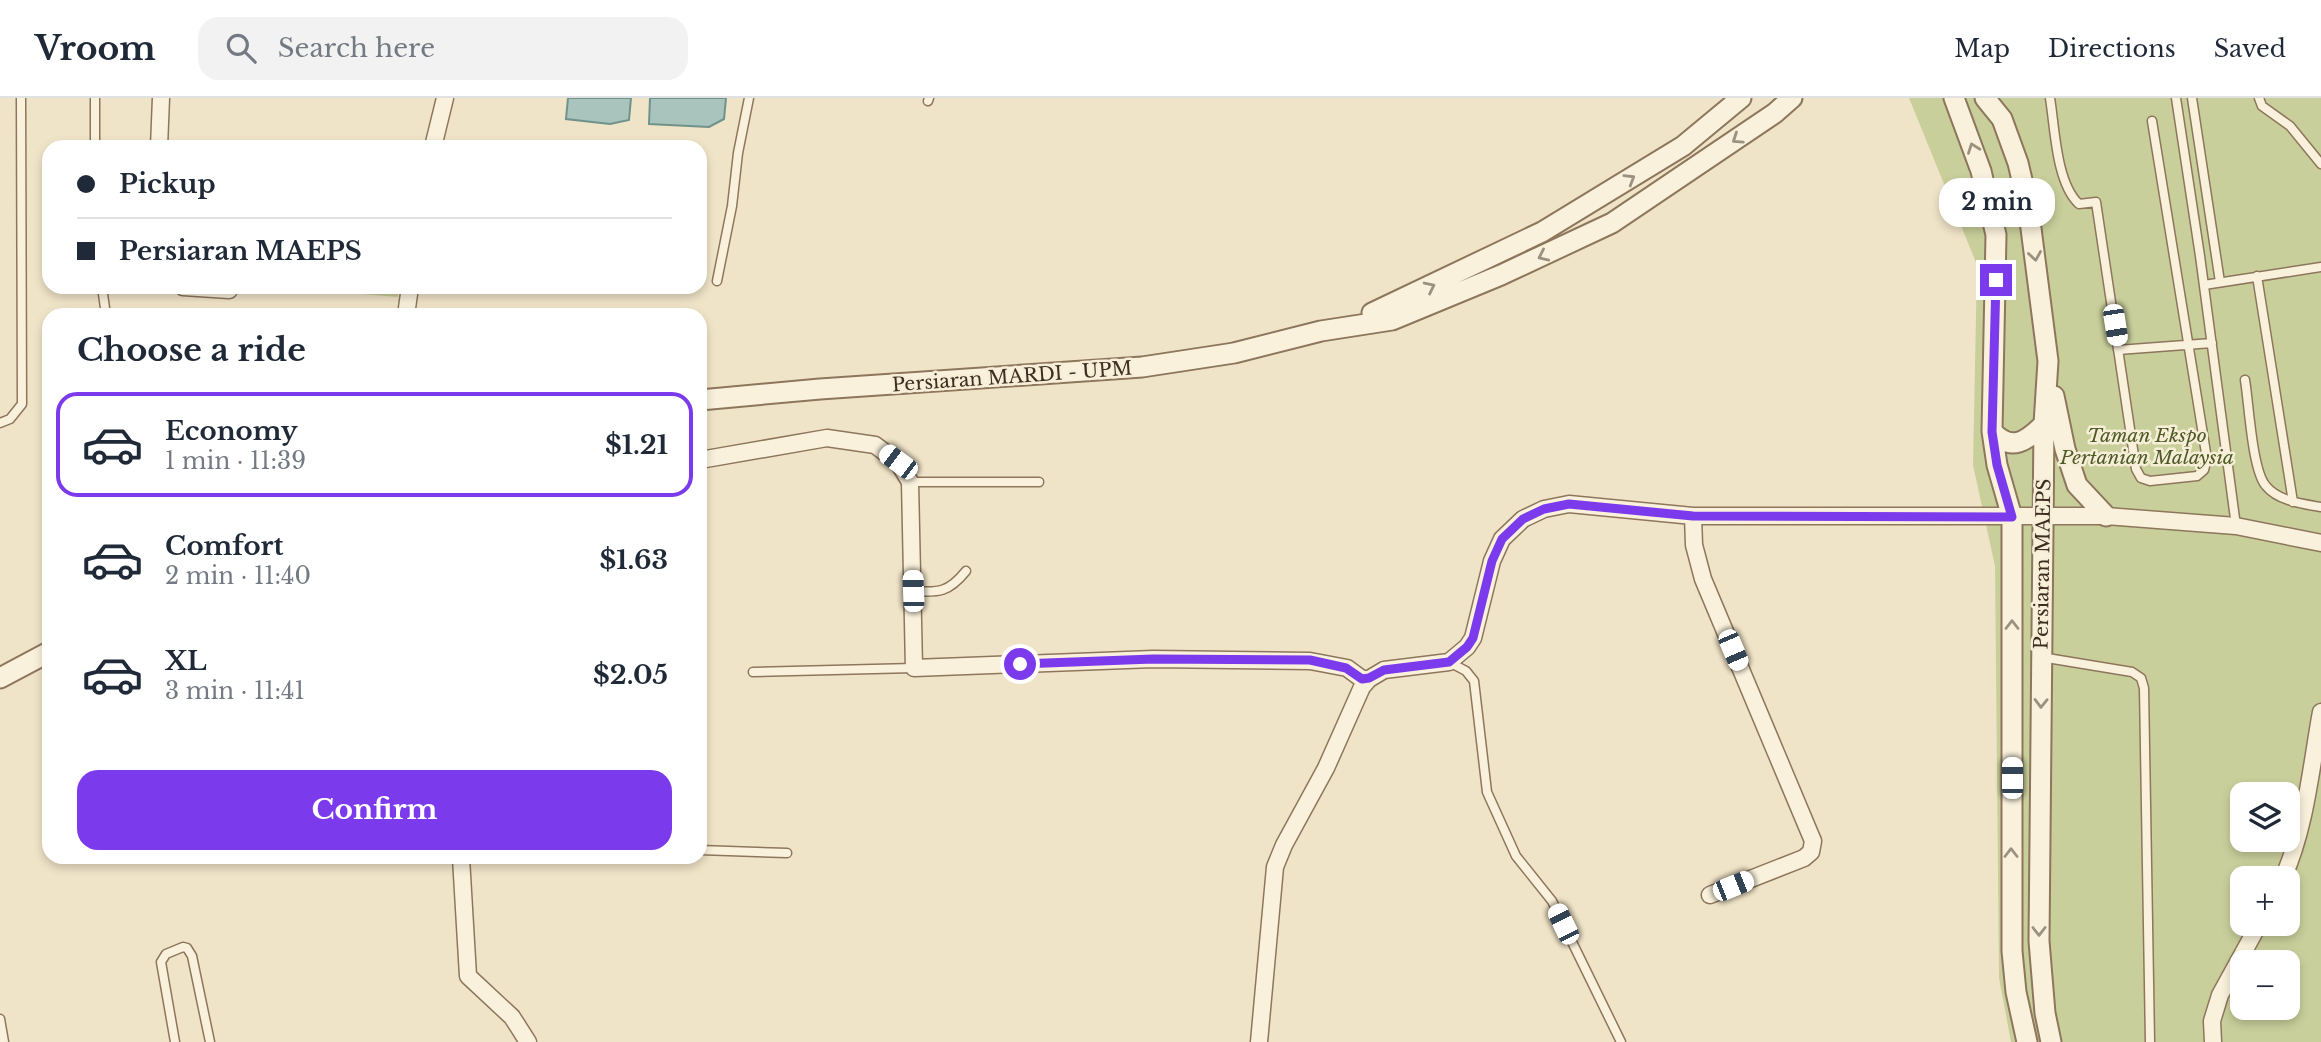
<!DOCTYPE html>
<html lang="en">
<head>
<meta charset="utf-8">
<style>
	body { margin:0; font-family:"Libre Baskerville",serif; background:#f2f2f3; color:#1f2937; height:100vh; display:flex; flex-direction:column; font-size:26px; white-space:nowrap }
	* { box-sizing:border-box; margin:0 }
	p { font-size:23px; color:#747a83 }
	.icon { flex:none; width:38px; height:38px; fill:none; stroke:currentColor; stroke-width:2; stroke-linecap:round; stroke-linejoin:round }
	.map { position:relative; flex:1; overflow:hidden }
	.sheet { position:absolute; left:42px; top:210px; width:665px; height:556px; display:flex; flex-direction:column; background:#fff; border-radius:21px; box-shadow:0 4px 10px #0003 }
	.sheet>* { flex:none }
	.top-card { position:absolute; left:42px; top:42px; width:665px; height:154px; border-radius:21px; box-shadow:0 4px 10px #0003; display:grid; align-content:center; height:154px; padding:0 35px; background:#fff }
	.controls { position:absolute; left:2230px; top:684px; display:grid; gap:14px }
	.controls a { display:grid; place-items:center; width:70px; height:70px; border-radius:14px; background:#fff; box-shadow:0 4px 10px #0003; font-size:35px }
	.end { position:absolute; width:32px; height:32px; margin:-16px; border:9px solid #7c3aed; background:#fff; box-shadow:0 0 0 4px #fff }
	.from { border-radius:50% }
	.bubble { position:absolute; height:49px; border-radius:21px; background:#fff; box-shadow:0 4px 10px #0003; font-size:23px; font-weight:700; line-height:49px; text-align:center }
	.car { position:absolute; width:21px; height:42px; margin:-21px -10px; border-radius:9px; box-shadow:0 0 5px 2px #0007; background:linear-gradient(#fff 24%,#345 0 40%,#fff 0 76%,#345 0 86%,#fff 0) }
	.top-card b { display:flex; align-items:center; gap:24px; height:66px; font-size:26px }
	.top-card b+b { border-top:2px solid #e0e1e3 }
	.top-card i { width:18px; height:18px; background:#1f2937 }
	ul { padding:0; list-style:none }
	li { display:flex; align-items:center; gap:21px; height:105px; margin:0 14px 10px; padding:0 21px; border:4px solid transparent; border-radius:21px }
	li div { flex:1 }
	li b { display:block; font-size:26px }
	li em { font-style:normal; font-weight:700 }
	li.active { border-color:#7c3aed }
	li>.icon { width:63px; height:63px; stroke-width:1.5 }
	h2 { padding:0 35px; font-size:32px; line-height:84px }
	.action { display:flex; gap:14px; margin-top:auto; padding:14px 35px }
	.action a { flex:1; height:80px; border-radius:21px; background:#7c3aed; color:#fff; font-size:28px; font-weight:700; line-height:80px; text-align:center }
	header { display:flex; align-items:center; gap:42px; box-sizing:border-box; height:98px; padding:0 35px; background:#fff; border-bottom:2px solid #e0e1e3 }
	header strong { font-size:33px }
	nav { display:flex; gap:38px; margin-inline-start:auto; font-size:24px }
	.search { width:490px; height:63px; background:#f2f2f3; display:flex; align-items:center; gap:18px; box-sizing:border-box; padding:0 24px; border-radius:21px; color:#747a83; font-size:26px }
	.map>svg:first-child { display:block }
	.green { fill:#c9cf9b; fill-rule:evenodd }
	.water { fill:#a9c4bc; stroke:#6f938a; stroke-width:2 }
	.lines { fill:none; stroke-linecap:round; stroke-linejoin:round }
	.service-casing { stroke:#8d765c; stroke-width:11 }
	.minor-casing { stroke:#8d765c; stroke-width:19 }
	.tertiary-casing { stroke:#8d765c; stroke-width:23 }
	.service { stroke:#faf1dc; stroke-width:8 }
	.minor { stroke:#faf1dc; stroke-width:16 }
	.tertiary { stroke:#faf1dc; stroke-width:19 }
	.oneway { stroke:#9c907e }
	.route { stroke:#7c3aed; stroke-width:9 }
	.labels { text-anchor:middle; stroke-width:5; stroke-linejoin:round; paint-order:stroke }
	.street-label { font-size:19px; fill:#3d2e20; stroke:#f7eed8 }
	.park-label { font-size:19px; font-style:italic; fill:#4d5a26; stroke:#f7eed8 }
</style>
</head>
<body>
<header>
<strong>Vroom</strong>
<div class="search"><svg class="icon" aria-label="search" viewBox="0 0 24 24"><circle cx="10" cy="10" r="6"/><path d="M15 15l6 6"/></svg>Search here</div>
<nav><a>Map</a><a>Directions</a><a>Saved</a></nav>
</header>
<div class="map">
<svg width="2321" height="944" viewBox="0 0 2321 944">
	<rect width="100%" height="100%" fill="#f0e4c8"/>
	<path class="green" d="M1909,0H2321V944H2011L1999,880L1995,468L1973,367L1977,167ZM2242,696H2287V742H2242ZM2242,780H2287V826H2242ZM2242,864H2287V910H2242Z
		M312,189H398V199L311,192Z"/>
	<path class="water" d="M568,0H631L629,22L610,26L566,21Z
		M650,0H726L724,21L709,29L649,26Z"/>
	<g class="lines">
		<defs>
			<path id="service" d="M2050,0C2055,30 2056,85 2079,106L2096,104L2136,371L2141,380L2150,383L2197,378L2204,372L2207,361L2152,23
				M2176,0L2200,158L2236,428
				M2192,0L2220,184
				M2259,0L2262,8L2290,28L2321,66
				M928,3L929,0
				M95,49V0
				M2257,178L2293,404
				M717,183L732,108L738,55L749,0
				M2204,187L2321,169
				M102,189L106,217
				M2118,252L2212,245
				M2245,282C2249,306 2252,372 2266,388C2278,403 2303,406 2321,409
				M0,325L10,321L22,306L21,0
				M910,384H1039
				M913,493C939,495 949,494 966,473
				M2041,559L2132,574L2141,580L2144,590L2150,944
				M1449,564L1466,573L1474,583L1487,694L1516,758L1552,803L1621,944
				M753,574L914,570
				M700,752L787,755
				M0,921L4,944
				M175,944L161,864L166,856L183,849L187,850L192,858L210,944"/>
			<path id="minor" d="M159,49L161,0
				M433,49L445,0
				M183,189L229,192
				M406,217L410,189
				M700,362L827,340L875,347L898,364L910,384L914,570L1153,561L1310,563L1347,570L1362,581H1369L1384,572L1449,564L1467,549L1473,540L1492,463L1502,441L1523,421L1544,411L1569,406L1693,418H2106L2236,428L2321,445
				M1693,418L1694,447L1703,481L1813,743L1811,754L1804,760L1710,797
				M461,760L468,878L512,919L528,944
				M2283,780C2306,729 2311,669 2321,614
				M1259,944L1275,769L1284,747L1326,670L1362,589L1369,581
				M2213,944L2212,923L2220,897L2259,826"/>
			<path id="tertiary" d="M1954,0L1981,73L1996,137L1992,333L1997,367L2012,419V853L2016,894L2027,944
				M1985,0L2002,21L2018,65L2028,107L2048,263L2044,326L2039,843L2045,915L2051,944
				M1372,215L1542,134L1683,48L1741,0
				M2054,298L2065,351L2077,387L2106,418
				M700,302L820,291L1142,269L1234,255L1321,233L1392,222L1501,177L1612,125L1775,15L1792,0
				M1992,333C2011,355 2027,343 2044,326
				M0,580L49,554"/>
		</defs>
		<use href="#service" class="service-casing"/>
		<use href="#minor" class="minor-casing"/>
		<use href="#tertiary" class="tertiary-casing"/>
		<use href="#service" class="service"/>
		<use href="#minor" class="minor"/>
		<use href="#tertiary" class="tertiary"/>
	</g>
	<defs><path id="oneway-chevron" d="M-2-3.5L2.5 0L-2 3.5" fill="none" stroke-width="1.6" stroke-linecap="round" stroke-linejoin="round" transform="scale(1.75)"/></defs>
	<g class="oneway">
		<use href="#oneway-chevron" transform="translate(1737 41) rotate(146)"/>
		<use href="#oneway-chevron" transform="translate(1973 50) rotate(-110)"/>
		<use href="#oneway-chevron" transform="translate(1630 81) rotate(-31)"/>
		<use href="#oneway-chevron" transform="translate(1543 158) rotate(155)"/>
		<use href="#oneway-chevron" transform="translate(2035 158) rotate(81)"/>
		<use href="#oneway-chevron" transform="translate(1430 189) rotate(-26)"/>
		<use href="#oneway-chevron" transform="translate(2012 527) rotate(-90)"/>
		<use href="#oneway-chevron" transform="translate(2041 605) rotate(91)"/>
		<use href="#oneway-chevron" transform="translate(2011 755) rotate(-90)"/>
		<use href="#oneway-chevron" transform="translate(2039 833) rotate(90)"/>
	</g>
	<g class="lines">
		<path class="route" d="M1020,566L1153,561L1310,562L1346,570L1362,581L1369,580L1384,572L1449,564L1467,549L1473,540L1492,463L1502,441L1523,421L1544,411L1569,406L1693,418L2012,419L1997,367L1992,334L1996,182"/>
	</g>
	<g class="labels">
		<g class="street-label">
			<text transform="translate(1012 278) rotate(-4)" y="7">Persiaran MARDI - UPM</text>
			<text transform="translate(2042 466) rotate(-89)" y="7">Persiaran MAEPS</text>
		</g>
		<g class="park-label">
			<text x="2147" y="344">Taman Ekspo<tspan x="2147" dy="22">Pertanian Malaysia</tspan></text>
		</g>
	</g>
</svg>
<div class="controls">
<a><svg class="icon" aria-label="layers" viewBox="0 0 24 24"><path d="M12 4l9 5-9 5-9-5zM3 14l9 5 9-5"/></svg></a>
<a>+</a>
<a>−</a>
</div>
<i class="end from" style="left:1020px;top:566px"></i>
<i class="end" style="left:1996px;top:182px"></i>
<div class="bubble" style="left:1939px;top:80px;width:116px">2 min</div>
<i class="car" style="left:2115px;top:227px;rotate:171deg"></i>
<i class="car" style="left:898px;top:364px;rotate:307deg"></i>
<i class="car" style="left:913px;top:493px;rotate:358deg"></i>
<i class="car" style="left:1733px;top:552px;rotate:157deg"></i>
<i class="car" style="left:2012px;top:680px;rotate:0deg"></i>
<i class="car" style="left:1733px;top:788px;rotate:68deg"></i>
<i class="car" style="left:1563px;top:826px;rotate:334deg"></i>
<div class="top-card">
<b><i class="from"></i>Pickup</b>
<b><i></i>Persiaran MAEPS</b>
</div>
<section class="sheet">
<h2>Choose a ride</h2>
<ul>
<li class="active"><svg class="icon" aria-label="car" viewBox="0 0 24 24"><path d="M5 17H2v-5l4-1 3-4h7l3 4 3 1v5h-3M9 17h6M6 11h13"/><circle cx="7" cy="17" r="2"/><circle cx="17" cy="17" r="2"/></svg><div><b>Economy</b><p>1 min · 11:39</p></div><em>$1.21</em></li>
<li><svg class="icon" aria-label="car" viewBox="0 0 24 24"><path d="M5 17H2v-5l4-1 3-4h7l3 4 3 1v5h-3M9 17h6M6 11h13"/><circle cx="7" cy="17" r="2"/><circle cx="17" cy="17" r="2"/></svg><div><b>Comfort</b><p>2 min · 11:40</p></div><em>$1.63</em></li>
<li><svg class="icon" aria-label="car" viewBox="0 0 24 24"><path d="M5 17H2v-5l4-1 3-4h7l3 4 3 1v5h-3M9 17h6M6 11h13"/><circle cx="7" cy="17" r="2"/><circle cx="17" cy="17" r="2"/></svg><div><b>XL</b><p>3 min · 11:41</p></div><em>$2.05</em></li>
</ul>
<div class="action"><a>Confirm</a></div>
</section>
</div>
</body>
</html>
